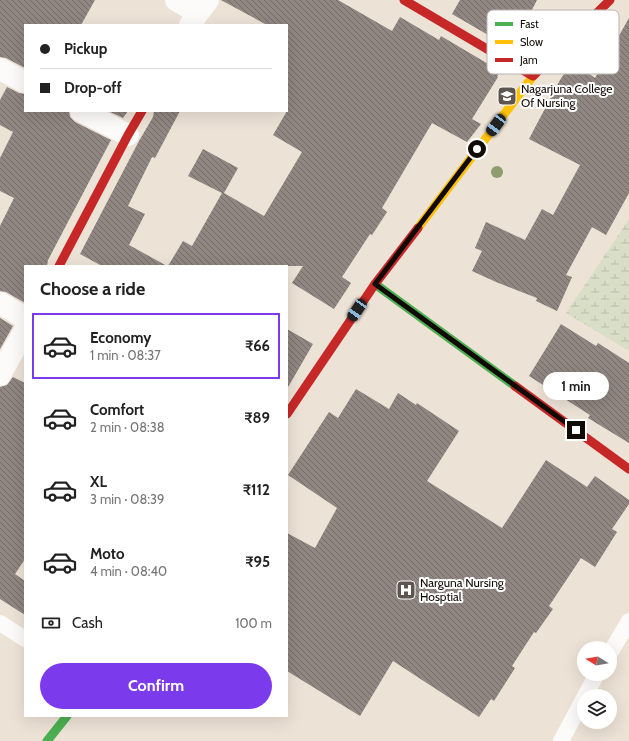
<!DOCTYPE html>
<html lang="en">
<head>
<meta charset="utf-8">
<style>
	body { margin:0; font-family:Cabin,sans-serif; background:#f6f6f6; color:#222; height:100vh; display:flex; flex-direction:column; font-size:15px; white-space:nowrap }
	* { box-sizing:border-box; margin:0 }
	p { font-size:13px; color:#767676 }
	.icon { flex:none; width:22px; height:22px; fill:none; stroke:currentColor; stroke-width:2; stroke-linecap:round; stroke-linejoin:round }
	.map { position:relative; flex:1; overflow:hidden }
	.side { position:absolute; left:24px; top:265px; width:264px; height:452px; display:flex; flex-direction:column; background:#fff; border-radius:0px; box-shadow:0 4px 16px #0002 }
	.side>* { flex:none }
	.guide { position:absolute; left:24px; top:24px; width:264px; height:88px; border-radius:0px; box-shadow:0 4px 16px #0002; display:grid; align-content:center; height:88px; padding:0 16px; background:#fff }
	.needle { width:26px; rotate:281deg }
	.fabs { position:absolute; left:577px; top:641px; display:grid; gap:8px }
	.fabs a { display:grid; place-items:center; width:40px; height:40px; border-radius:50%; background:#fff; box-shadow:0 4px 16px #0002; font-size:20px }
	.end { position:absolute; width:18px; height:18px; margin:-9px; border:5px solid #110a05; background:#fff; box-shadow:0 0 0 2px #fff }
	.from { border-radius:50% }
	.bubble { position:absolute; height:28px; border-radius:14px; background:#fff; box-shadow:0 4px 16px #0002; font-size:13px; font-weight:800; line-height:28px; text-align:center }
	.car { position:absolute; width:12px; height:24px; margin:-12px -6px; border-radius:5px; box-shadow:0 0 3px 1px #0007; background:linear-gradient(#222 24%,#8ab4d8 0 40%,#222 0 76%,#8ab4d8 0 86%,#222 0) }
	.guide b { display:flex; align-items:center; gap:14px; height:38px; font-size:15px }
	.guide b+b { border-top:1px solid #e0e0e0 }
	.guide i { width:10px; height:10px; background:#222 }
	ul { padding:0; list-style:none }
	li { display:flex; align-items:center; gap:12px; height:66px; margin:0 8px 6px; padding:0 8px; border:2px solid transparent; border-radius:0px }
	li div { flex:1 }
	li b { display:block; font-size:15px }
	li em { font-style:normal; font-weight:800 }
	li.selected { border-color:#7c3aed }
	li>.icon { width:36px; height:36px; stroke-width:1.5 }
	h2 { padding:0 16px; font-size:18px; line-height:48px }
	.pay { display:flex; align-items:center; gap:10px; height:44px; padding:0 16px; font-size:15px }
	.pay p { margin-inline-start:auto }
	.button { display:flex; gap:8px; margin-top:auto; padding:8px 16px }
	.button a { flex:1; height:46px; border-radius:24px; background:#7c3aed; color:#fff; font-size:16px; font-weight:800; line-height:46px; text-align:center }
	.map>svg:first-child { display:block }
	.wetland { fill:url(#wetland-marsh) }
	.building { fill:url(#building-back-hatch) }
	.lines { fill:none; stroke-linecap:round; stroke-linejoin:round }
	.lane { stroke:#fcfbf9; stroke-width:16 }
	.street { stroke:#fcfbf9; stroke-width:22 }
	.fast { stroke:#4caf50; stroke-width:9 }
	.slow { stroke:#ffc107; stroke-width:9 }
	.jam { stroke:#c62828; stroke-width:9 }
	.tree { fill:#8d9d6d }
	.route { stroke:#110a05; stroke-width:5 }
	.labels { text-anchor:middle; stroke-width:4; stroke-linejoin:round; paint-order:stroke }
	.poi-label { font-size:12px; fill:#110a05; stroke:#fff; text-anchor:start }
	.key { fill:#fff; stroke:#b8b6b4; stroke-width:1 }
	.key-label { font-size:11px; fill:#110a05 }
</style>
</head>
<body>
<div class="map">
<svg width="629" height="741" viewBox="0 0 629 741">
	<defs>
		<pattern id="wetland-marsh" width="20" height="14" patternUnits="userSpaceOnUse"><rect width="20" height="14" fill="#d9dfc7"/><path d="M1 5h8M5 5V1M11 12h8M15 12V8" fill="none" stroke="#b9bea9"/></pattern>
		<pattern id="building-back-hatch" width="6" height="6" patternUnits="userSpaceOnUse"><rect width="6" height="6" fill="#908682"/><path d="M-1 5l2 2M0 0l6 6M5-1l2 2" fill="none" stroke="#746c68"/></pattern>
	</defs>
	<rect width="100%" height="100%" fill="#ede2d6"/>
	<path class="wetland" d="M629,219V351L566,313Z"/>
	<path class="building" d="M0,0H95L81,25H25V68L6,58L0,57Z
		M221,0H338L392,31L400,17L439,40L441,36L500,71L497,77H498L472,119L481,124L467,142L432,123L382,208L387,212L372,235L370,234L342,277L351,283L334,309L292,283L303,266H168L183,241L192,246L222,193L188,176L203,149L238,168L224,193L264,216L302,152L273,135L287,111V25H267Z
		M460,0H537L512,49L452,14Z
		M629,18V193L606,235L592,227L566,275L572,277L557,311L536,301L537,298L496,282L472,271L482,251L475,248L486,222L525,240L542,209L553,215L580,165L529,139L560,80L572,62L595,78Z
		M7,87L19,93L25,94V111H69L70,117L75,122L111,140L48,260L47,266H25V303L6,292L0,291V226L14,198L0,191V158L13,132L0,125V100Z
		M108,111H128L123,118Z
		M154,111H180L155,158L152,157L128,206L145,214L129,245L167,266H102L80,254L139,141L153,117Z
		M0,318L13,326L0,349Z
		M561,324L596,346L598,343L629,363V443L588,418L590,415L529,376Z
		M287,329L313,344L287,389Z
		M13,377L25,383V559L15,574L25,581V615L0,599V387L7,385Z
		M356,389L389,409L398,393L416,405L417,403L459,431L427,481L502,528L546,460L587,487L595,476L629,500V504L612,529L617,532L595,567L581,558L549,606L553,609L536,633L534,632L512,666L515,668L494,701L491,699L479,717L393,661L360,716L287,671V533L315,548L337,508L288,475L329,412L338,418Z"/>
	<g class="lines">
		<path class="lane" d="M0,623L25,639
			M610,653L629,621
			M585,696L597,674
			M561,741L584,698"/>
		<path class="street" d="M176,0L198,13
			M190,25L198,13L208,0
			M0,69L25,82
			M81,111L128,135
			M0,303L25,318
			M0,375L25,330"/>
		<path class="fast" d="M375,284L515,386
			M47,741L67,716"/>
		<path class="slow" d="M418,228L533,76"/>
		<path class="jam" d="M404,0L533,76
			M533,76L610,0
			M59,266L128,135L142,111
			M515,386L629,469
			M287,414L375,284L418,228"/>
	</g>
	<circle class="tree" cx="497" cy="172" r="6"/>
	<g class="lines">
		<path class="route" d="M477,149L375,284L576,430"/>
	</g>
	<defs>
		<symbol id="university-square" viewBox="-11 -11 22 22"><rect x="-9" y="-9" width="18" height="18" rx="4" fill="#5e564e" stroke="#fff"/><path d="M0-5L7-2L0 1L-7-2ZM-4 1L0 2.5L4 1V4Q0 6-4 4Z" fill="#fff"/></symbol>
		<symbol id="hospital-square" viewBox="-11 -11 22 22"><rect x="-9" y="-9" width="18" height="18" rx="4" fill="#5e564e" stroke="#fff"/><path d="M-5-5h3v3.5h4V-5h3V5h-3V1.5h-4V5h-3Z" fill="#fff"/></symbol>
	</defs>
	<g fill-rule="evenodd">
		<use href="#university-square" x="496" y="85" width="22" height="22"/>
		<use href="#hospital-square" x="395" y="579" width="22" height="22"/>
	</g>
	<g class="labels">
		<g class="poi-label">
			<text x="521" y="93">Nagarjuna College<tspan x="521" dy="14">Of Nursing</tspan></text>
			<text x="420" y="587">Narguna Nursing<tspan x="420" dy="14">Hosptial</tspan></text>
		</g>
	</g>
	<rect x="487" y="10" width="132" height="64" rx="6" class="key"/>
	<rect x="495" y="22" width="18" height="4" fill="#4caf50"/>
	<rect x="495" y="40" width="18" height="4" fill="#ffc107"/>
	<rect x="495" y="58" width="18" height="4" fill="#c62828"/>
	<g class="key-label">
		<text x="520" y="28">Fast</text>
		<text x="520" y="46">Slow</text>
		<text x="520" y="64">Jam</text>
	</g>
</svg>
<div class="fabs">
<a><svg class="needle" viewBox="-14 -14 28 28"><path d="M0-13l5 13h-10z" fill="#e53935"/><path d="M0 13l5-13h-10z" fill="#767676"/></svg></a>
<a><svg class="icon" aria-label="layers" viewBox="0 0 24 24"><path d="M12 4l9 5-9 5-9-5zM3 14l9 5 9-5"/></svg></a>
</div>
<i class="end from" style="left:477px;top:149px"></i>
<i class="end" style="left:576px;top:430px"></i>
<div class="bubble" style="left:543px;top:372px;width:66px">1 min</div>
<i class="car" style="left:496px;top:125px;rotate:217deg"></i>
<i class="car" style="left:357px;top:310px;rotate:214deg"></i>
<div class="guide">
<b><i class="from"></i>Pickup</b>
<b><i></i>Drop-off</b>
</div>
<section class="side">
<h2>Choose a ride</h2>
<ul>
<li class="selected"><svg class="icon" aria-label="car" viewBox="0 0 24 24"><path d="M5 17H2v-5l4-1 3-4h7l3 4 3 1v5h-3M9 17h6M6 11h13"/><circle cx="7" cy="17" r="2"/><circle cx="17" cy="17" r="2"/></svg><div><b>Economy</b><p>1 min · 08:37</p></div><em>₹66</em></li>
<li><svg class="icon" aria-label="car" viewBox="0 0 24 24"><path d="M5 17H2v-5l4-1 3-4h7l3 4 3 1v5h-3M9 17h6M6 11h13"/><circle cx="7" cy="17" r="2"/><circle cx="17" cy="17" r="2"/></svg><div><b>Comfort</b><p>2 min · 08:38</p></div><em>₹89</em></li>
<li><svg class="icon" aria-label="car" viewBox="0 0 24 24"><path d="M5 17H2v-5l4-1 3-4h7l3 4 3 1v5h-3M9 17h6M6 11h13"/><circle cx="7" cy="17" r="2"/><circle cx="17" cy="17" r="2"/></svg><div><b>XL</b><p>3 min · 08:39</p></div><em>₹112</em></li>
<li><svg class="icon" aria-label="car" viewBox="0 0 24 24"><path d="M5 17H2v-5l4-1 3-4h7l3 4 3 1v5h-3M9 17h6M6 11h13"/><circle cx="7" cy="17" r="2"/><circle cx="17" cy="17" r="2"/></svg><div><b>Moto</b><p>4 min · 08:40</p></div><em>₹95</em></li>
</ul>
<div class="pay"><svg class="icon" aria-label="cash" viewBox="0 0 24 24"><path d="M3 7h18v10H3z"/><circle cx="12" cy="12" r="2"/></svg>Cash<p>100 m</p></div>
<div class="button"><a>Confirm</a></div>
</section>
</div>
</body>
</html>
